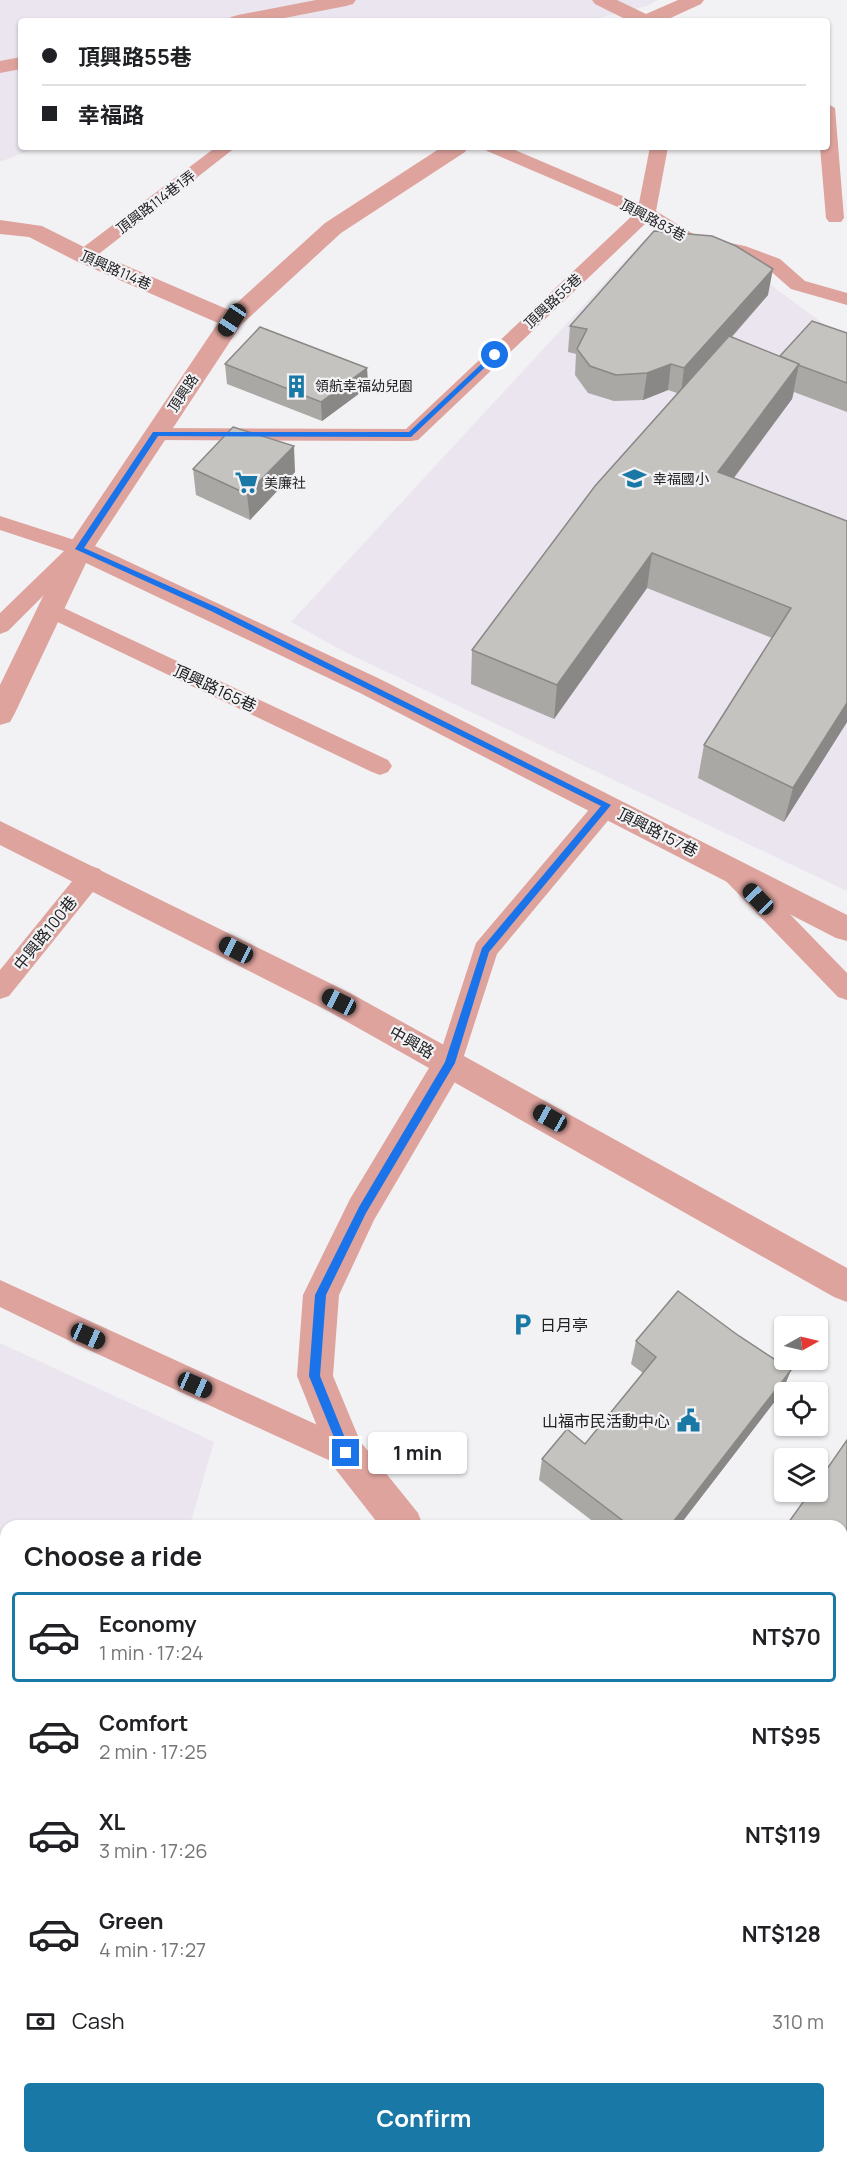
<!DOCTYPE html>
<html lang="en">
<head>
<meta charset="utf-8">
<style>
	body { margin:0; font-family:Manrope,"Noto Sans TC",sans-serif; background:#f6f6f6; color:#202124; height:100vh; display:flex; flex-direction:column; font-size:22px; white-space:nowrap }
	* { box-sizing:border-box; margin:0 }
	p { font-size:20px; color:#757577 }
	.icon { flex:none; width:33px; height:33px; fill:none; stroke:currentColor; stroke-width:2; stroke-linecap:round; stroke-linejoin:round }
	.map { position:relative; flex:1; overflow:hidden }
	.drawer { position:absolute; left:0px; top:1520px; width:848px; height:644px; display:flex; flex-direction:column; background:#fff; border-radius:18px 18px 0 0; box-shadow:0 2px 4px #0004 }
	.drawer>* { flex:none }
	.hud { position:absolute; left:18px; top:18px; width:812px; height:132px; border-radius:6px; box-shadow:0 2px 4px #0004; display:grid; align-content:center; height:132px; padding:0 24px; background:#fff }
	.needle { width:39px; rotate:82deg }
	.buttons { position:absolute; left:774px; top:1316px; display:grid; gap:12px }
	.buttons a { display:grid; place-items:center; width:54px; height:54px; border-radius:6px; background:#fff; box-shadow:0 2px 4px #0004; font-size:30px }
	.end { position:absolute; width:27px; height:27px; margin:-14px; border:8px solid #1a73e8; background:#fff; box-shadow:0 0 0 3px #fff }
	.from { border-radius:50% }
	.bubble { position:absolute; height:42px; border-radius:6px; background:#fff; box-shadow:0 2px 4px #0004; font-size:20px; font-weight:700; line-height:42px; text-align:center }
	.car { position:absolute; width:18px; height:36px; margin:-18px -9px; border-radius:8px; box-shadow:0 0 4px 2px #0007; background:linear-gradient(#222 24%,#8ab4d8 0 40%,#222 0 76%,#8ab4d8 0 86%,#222 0) }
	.hud b { display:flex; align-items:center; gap:21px; height:57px; font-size:22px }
	.hud b+b { border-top:2px solid #e0e0e0 }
	.hud i { width:15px; height:15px; background:#202124 }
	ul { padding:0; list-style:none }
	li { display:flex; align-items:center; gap:18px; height:90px; margin:0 12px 9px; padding:0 12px; border:3px solid transparent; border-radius:6px }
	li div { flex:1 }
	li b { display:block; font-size:22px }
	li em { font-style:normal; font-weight:700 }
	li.on { border-color:#1978a5 }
	li>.icon { width:54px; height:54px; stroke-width:1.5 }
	h2 { padding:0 24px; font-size:27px; line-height:72px }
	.pay { display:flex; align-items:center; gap:15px; height:66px; padding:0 24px; font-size:22px }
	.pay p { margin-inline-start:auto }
	.action { display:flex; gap:12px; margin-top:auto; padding:12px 24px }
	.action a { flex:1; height:69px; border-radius:6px; background:#1978a5; color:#fff; font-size:24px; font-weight:700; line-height:69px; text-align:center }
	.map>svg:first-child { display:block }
	.built { fill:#eae5ef }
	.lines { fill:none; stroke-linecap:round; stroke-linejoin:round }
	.service { fill:#dea39d; fill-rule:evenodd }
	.minor { fill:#dea39d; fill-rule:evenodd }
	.tertiary { fill:#dea39d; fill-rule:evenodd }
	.wall { fill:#a9a8a5 }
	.shaded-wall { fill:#8a8886 }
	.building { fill:#c5c3c0; stroke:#8a8886; stroke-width:1.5 }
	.route { fill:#1a73e8 }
	.labels { text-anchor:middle; stroke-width:4.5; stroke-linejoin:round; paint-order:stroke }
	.far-street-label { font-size:14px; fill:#212022; stroke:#f2f1f4 }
	.far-poi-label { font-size:14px; fill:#212022; stroke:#f2f1f4; text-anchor:start }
	.street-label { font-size:16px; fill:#212022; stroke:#f2f1f4 }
	.poi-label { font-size:16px; fill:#212022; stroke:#f2f1f4; text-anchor:start }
</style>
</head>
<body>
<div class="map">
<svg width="847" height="2162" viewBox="0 0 847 2162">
	<rect width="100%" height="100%" fill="#f2f1f4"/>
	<path class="built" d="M0,0H658L647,6L586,21H21V147H38L0,162Z
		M645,239L764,280L832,330L847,336V891L343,651L291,622Z
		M0,1343L214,1442L190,1525L6,1526V2157H36V2162H0Z"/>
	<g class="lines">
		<path class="service" d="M826,103L835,108L844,218L841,222H829L826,218L820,147H826Z
			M216,147H236L91,260H77L75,256L77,252Z
			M484,147H508L639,203L650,147H668L656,211L698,237L745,246L780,259L805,281L847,293V305L791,289L766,267L734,255L686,246L647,222L418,440L411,441L156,440L149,439L146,434L149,429L156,428L406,429L634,214L487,151Z
			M0,516L87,544L90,549L8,631L0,634V613L64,551L0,530Z
			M51,602L388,760L392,766L388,772L380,775L372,772L43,615L40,610L43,605Z
			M607,796L616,799L619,805L616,811L497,954L459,1071L450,1074L441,1071L437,1063L476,943L598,799Z
			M731,861L740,863L847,973V1000L838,997L722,877L719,870L722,863Z
			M91,866L100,869L103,876L100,883L9,996L0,999V970L82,869Z
			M0,1280L357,1443L361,1453L357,1463L346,1468L335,1463L78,1345L0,1307Z
			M847,1777V1816L842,1818V1779Z"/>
		<path class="minor" d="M316,0H356L353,4L346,6L269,21H228L231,17L238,15Z
			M592,0H617L646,14L678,0H704L701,4L664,21H629L595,4Z
			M21,57V69L0,73V61Z
			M442,147H468L465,152L341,233L241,325L95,546L380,679L847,915V941L836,938L360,693L86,563L14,715L10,722L0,725V685L66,549L218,323L76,261L29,237L0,234V220L42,226L92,251L229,310L325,223Z
			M450,1050L462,1053L466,1063L374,1220L339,1295L333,1376L360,1441L418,1513L423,1526H380L333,1466L297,1376L303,1295L350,1199L438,1053Z
			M503,2157H549L547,2162H501Z"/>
		<path class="tertiary" d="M0,821L350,993L847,1268V1302L834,1297L328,1011L0,845Z"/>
	</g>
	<path class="wall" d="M768,295L732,337L780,356L847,333V412L794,392L792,399L734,478L847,521V722L784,822L698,778L704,745L772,638L647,588L554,719L471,684L472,650L677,393L668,390L643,400L614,401L588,393L575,375L576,354L568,352L570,326Z
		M225,364L367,368L368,387L322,421L227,384Z
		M193,469L295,472L250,520L196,495Z
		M739,1336L791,1370L782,1392L679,1526H599L539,1480L542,1459L585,1444L643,1373L631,1364L636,1341Z
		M847,1440V1692L842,1700V1526Z"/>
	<path class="shaded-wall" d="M773,269L768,295L681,394L684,368Z
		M671,364L668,390L643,400L647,373Z
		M799,364L792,399L712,507L718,472Z
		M367,368L368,387L322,421L321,402Z
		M294,446L295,472L250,520L247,494Z
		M652,553L647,588L554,719L557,685Z
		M847,703V722L784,822L793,788Z
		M791,1370L782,1392L679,1526H670Z"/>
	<path class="building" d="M654,231L712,236L736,246L773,269L684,368L671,364L647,373L616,375L590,366L577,349L587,329L570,326Z
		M812,321L847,333V383L798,365L799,364L780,356Z
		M260,327L367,368L321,402L225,364Z
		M729,336L799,364L718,472L847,521V703L793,788L704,745L791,608L652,553L557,685L472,650L595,486Z
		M233,427L294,446L247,494L193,469Z
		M678,1291L739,1336L791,1370L670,1526H630L542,1459L567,1429L585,1444L656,1357L636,1341Z
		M847,1440V1687L842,1683V1526H786L811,1491H818V1482Z"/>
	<path class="route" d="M492,354L498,355L411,437L158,436L84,548L216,607L611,805L489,952L455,1063L366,1213L326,1295L320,1376L351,1453L346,1458L342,1457L309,1376L315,1295L359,1207L445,1062L482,948L601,806L211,611L75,549L153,432H409Z"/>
	<defs>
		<symbol id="building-bare" viewBox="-9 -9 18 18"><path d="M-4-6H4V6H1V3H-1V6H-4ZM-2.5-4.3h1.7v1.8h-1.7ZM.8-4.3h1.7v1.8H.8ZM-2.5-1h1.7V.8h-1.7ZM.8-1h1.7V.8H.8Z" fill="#1978a5" stroke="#f2f1f4" stroke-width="2.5" paint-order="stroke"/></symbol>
		<symbol id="school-bare" viewBox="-9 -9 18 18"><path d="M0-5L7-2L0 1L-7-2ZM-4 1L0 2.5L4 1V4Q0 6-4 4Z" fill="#1978a5" stroke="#f2f1f4" stroke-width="2.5" paint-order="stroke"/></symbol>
		<symbol id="supermarket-bare" viewBox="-9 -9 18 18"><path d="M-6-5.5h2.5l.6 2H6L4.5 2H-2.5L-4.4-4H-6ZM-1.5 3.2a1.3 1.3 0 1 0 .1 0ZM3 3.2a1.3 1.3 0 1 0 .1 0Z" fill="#1978a5" stroke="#f2f1f4" stroke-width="2.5" paint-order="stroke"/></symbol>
		<symbol id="parking-bare" viewBox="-9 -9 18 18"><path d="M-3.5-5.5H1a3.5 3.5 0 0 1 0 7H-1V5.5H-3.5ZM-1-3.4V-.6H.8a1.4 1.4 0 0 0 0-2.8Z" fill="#1978a5" stroke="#f2f1f4" stroke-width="2.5" paint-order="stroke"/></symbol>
		<symbol id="civic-bare" viewBox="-9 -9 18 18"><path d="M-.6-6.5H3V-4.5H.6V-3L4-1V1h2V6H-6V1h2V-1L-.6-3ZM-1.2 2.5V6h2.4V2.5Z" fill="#1978a5" stroke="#f2f1f4" stroke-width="2.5" paint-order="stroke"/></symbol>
	</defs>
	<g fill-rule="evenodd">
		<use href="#building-bare" x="280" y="370" width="33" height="33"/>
		<use href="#school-bare" x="618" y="462" width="33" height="33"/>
		<use href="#supermarket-bare" x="230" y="466" width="33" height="33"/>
		<use href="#parking-bare" x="506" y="1308" width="33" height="33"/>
		<use href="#civic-bare" x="672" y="1404" width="33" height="33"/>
	</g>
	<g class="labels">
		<g class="far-street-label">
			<text transform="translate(156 202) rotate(-37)" y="5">頂興路114巷1弄</text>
			<text transform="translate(653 220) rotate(28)" y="5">頂興路83巷</text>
			<text transform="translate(116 270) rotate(24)" y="5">頂興路114巷</text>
			<text transform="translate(553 301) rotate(-43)" y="5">頂興路55巷</text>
			<text transform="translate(183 393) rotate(-56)" y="5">頂興路</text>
		</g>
		<g class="far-poi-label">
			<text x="315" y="391">領航幸福幼兒園</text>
			<text x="653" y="484">幸福國小</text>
			<text x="264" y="488">美廉社</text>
		</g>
		<g class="street-label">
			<text transform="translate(215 688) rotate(25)" y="6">頂興路165巷</text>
			<text transform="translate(658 832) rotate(27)" y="6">頂興路157巷</text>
			<text transform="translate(45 933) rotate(-51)" y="6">中興路100巷</text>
			<text transform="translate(412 1042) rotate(29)" y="6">中興路</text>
		</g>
		<g class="poi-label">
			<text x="540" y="1331">日月亭</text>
			<text x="670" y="1427" text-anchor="end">山福市民活動中心</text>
		</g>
	</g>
</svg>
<div class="buttons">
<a><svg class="needle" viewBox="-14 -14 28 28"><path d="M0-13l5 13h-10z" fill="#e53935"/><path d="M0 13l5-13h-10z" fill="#757577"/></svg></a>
<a><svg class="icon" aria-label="locate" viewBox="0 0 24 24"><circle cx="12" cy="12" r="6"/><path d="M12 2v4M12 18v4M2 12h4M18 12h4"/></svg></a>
<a><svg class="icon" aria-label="layers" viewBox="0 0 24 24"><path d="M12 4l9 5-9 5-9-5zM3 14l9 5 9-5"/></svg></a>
</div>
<i class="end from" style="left:495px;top:355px"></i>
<i class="end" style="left:346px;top:1453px"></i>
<div class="bubble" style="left:368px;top:1432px;width:99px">1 min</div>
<i class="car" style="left:232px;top:320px;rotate:214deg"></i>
<i class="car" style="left:758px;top:899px;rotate:316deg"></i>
<i class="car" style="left:236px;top:950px;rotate:297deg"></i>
<i class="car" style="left:339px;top:1002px;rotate:297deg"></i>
<i class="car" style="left:550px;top:1118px;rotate:299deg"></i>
<i class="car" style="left:88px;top:1336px;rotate:114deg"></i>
<i class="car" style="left:195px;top:1385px;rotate:114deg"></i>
<div class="hud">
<b><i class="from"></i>頂興路55巷</b>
<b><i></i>幸福路</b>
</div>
<section class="drawer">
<h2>Choose a ride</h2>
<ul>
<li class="on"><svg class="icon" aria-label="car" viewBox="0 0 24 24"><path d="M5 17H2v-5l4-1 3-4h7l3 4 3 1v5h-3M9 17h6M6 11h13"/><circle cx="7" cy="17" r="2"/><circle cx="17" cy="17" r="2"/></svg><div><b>Economy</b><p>1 min · 17:24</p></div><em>NT$70</em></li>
<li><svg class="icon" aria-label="car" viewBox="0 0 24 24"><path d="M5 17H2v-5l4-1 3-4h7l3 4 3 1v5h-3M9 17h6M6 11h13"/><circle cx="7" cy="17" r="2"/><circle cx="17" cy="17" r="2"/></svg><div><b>Comfort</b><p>2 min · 17:25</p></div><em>NT$95</em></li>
<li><svg class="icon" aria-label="car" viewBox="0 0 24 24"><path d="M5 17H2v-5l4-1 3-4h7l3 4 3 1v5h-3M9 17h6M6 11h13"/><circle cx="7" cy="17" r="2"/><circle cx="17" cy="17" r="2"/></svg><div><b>XL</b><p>3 min · 17:26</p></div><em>NT$119</em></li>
<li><svg class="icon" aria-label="car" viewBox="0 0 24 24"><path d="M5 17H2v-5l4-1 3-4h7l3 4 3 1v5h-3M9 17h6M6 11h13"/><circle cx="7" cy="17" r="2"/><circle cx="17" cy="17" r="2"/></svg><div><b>Green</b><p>4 min · 17:27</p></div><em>NT$128</em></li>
</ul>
<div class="pay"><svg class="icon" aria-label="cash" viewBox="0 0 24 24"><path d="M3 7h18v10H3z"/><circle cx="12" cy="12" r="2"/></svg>Cash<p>310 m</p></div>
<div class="action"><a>Confirm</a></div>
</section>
</div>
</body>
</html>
